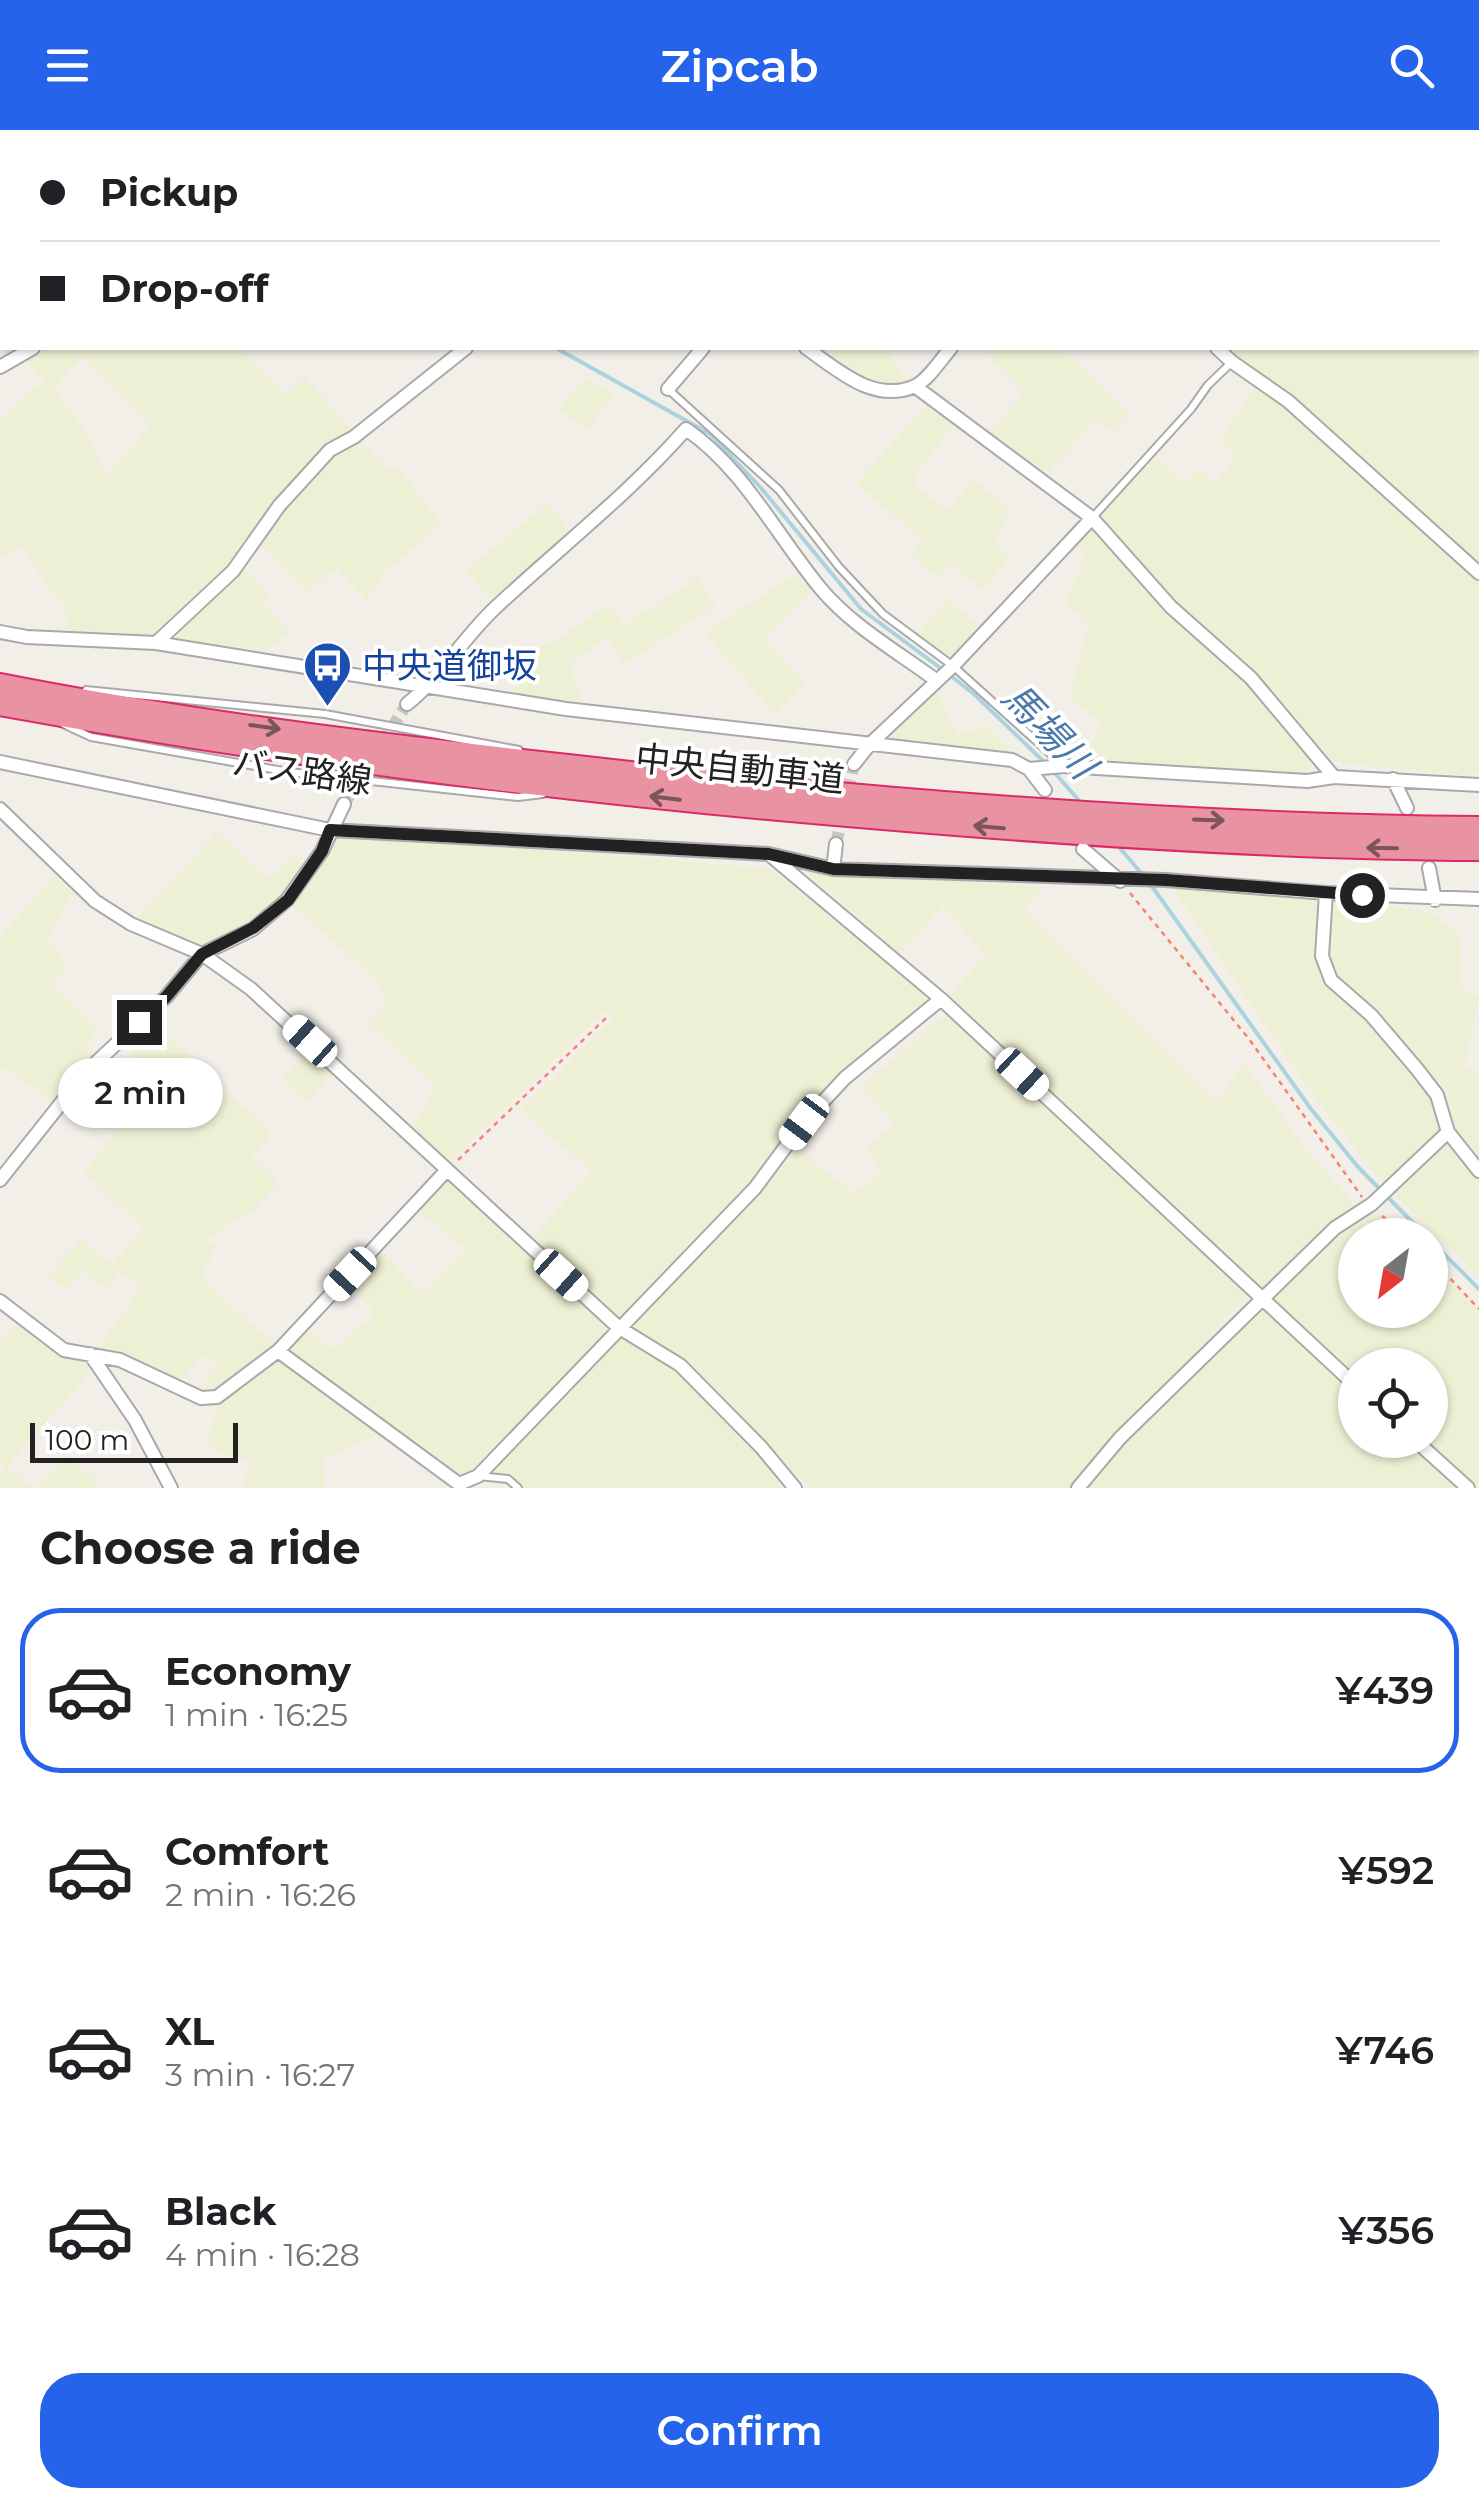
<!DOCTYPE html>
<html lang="en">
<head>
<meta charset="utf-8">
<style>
	body { margin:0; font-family:Montserrat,"Noto Sans JP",sans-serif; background:#f2f2f2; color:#202124; height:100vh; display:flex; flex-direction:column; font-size:38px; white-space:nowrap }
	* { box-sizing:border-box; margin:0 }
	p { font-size:32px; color:#757577 }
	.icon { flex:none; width:55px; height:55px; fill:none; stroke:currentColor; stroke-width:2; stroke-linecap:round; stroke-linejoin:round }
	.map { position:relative; height:1358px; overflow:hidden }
	.sheet { display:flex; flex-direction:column; background:#fff; flex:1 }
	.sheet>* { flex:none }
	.top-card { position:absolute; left:0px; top:0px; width:1480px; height:220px; box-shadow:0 2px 8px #0004; display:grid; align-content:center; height:220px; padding:0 40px; background:#fff }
	.needle { width:65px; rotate:211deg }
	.fabs { position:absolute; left:1338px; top:1088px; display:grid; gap:20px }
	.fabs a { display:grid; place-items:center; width:110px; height:110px; border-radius:50%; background:#fff; box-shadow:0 2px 8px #0004; font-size:50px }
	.scale { position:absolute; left:30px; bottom:25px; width:208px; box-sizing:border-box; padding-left:10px; border:5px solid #222; border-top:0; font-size:28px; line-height:35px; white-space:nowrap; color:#222; -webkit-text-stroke:8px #fff; paint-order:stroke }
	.end { position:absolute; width:45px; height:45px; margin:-22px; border:12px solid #222; background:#fff; box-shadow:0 0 0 5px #fff }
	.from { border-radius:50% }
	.bubble { position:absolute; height:70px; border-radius:35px; background:#fff; box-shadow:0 2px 8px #0004; font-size:32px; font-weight:600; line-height:70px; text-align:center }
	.car { position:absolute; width:30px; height:60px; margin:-30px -15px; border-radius:12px; box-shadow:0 0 8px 2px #0007; background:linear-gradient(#fff 24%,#345 0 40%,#fff 0 76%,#345 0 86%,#fff 0) }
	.top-card b { display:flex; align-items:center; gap:35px; height:95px; font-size:38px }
	.top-card b+b { border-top:2px solid #e0e0e0 }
	.top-card i { width:25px; height:25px; background:#202124 }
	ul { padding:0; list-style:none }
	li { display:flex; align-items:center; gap:30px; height:165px; margin:0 20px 15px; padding:0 20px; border:5px solid transparent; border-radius:40px }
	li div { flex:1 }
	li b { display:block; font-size:38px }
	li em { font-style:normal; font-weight:600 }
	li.selected { border-color:#2563eb }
	li>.icon { width:90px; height:90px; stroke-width:1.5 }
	h2 { padding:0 40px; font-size:45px; line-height:120px }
	.action { display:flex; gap:20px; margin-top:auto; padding:20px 40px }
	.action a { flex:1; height:115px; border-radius:40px; background:#2563eb; color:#fff; font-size:40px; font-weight:600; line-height:115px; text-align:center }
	header { display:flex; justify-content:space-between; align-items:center; height:130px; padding:0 40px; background:#2563eb; color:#fff; font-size:45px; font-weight:600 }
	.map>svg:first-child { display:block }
	.farmland { fill:#eef0d5; fill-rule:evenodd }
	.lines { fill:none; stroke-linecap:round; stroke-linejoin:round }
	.stream { stroke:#aad3df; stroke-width:4 }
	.minor-tunnel { stroke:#c8c6c1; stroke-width:12; stroke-dasharray:12 6; stroke-linecap:butt }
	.service-casing { stroke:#a9a9a9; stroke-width:10 }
	.minor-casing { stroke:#a9a9a9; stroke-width:16 }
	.motorway-casing { stroke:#dc2a67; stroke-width:26 }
	.path { stroke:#fa8072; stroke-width:2.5; stroke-dasharray:5 5; stroke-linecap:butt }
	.service { stroke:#fff; stroke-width:6 }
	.minor { stroke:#fff; stroke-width:12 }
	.motorway { stroke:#e892a2; stroke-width:22 }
	.oneway { stroke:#7b545c }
	.route { stroke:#222; stroke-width:12 }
	.labels { text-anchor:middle; stroke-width:8; stroke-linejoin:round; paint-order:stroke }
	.transit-label { font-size:35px; fill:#164399; stroke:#fff; text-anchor:start }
	.street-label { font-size:35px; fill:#222; stroke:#fff }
	.water-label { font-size:38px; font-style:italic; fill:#4a7aab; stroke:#fff }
</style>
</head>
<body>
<header><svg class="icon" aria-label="menu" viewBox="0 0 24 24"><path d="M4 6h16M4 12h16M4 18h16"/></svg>Zipcab<svg class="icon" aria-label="search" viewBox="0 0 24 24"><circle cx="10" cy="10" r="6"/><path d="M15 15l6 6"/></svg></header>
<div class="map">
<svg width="1479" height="1358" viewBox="0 0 1479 1358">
	<rect width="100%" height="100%" fill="#f2efe9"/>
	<path class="farmland" d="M1291,0H1479V130L1478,2Z
		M1478,140H1479V437L1292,266L1224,218H1478Z
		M42,218H240L287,264L305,247L352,299L324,316L274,372L230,435L154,506L69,500L63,472L45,455L24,416L0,428V290L44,250L24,228ZM81,228L151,295L106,346L86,302L53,258Z
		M821,218H895L890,222L906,250L888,255L864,248Z
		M980,218H1061L1129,284L1110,302L1097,289L1046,343L990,302L1025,261Z
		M588,248L614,264L589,298L557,280Z
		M1257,255L1294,280L1479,448V640L1471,646L1335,633L1253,542L1177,472L1097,389L1157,326L1184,353L1199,340L1216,354L1237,324L1219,311Z
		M929,273L956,294L915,343L919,346L913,354L946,381L973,349L1010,379L996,409L1009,429L983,459L951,434L938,448L911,425L923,411L856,353Z
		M360,310L388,341L397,335L441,394L383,444L367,471L337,438L307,462L260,414L285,377L333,324Z
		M548,373L571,402L493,472L466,440Z
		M1093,398L1249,554L1309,629L1308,644L1079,631L1103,594L1070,568L1089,492L1065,474L1086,423L1077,414Z
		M243,438L269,465L262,472L289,501L268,520L167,510Z
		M797,443L810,462L764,509L805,553L775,585L705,502Z
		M698,448L716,475L624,534L607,508L569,535L584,572L513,564L521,519L553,513L608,474L624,495Z
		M947,469L983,499L955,530L917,504Z
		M935,559L959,605L987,595L1014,623L955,619L882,609Z
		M217,702L268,749L293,724L308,736L276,772L234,802L196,817L135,789Z
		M336,707L625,726L771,739L931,869L849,935L809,976L751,1052L619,1187L532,1109L592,1041L520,980L614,888L606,880L448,1032L413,996L436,956L370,894L384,880L381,854L291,774Z
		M805,741L1043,757L1024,780L1216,972L1243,933L1311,1025L1357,1077L1262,1165L950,865L985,826L943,775L900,824Z
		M55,746L74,763L48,808L68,839L52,856L98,898L86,914L96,925L54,971L0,936V807Z
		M1167,750L1326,763L1322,826L1331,850L1417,939L1448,1002L1479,1041V1146L1388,1059L1314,967Z
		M1335,770L1426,781L1459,802L1463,861L1479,866L1465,935L1479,943V1034L1454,997L1447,962L1333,847L1329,827Z
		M948,883L1248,1164L1073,1358H810L689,1233L628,1194L765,1058L798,1017L851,1063L881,1044L866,1018L894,995L861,957Z
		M152,890L272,1004L252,1028L279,1053L254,1080L207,1109L216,1117L201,1149L276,1216L216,1264L197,1262L218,1237L204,1225L178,1251L97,1220L140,1159L121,1142L105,1158L82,1142L66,1160L47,1146L81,1110L112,1134L144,1098L84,1042L158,953L126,916Z
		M308,920L333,944L306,973L282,949Z
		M447,1050L612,1199L474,1343L457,1348L287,1220L306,1200L334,1219L375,1184L358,1163L336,1164L380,1118L422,1166L465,1119L416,1080Z
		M1369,1076L1406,1105H1355V1180H1430V1127L1479,1179V1358H1078L1335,1098ZM1355,1235H1430V1310H1355Z
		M18,1191L86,1230L89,1244L7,1336L32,1358H0V1343L6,1337L0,1331V1211Z
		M619,1204L680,1244L758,1321L782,1351L775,1358H525L510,1344L487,1340Z
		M271,1231H284L382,1304L322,1330L325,1358H241L252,1331L229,1326L206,1313L220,1273Z
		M67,1325L98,1353L94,1358H36Z"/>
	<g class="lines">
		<path class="stream" d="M413,0L414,2
			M1224,0L1229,2
			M1478,148L1479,149
			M556,218L710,304L761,358L861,479L943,540
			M951,546L974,564L1046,634
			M1053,641L1083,675
			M1119,717L1142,744
			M1151,755L1311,979L1358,1037L1425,1105
			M1430,1110L1479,1159"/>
		<path class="minor-tunnel" d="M344,674L407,574
			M836,714L854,634"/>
		<defs>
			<path id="service" d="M669,260L779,360L839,437L883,484L953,536L1064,636
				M1093,387L1191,279L1208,255L1231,233
				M86,560L325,584L519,620
				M63,594L91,607L289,642L518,667L543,664
				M478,1346L508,1349L518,1358"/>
			<path id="minor" d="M494,0L498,2
				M983,0L986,2
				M332,2L335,0
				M904,2L906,0
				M1151,2L1153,0
				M806,218C837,239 872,273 913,257C927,252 941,229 951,218
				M1217,218L1232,232L1288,271L1479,443
				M0,237L33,218
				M916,257L1092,388L1171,477L1251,548L1334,647
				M668,259L703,218
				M0,502L27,507L156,513L566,579L1012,630L1029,639L1064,636L1307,651L1334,647L1479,655
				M156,513L233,441L279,376L330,320L354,307L466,218
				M407,574C441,547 463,508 495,478C559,418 628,365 686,299C744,339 777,406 821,459C852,496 898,522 937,551
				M0,632L330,700L769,724L833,739L1166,750L1326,763L1479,769
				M854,634L870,614L953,536L1092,388
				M1029,639L1045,660
				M1393,649L1407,678
				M0,679L95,771L131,794L202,824L251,859L618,1197L680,1235L761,1317L795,1358
				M1083,719L1120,751
				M771,726L941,869L1355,1255
				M1429,738L1435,770
				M833,739L836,714
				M1326,763L1322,826L1331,850L1371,885L1417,939L1437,965L1448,1002L1479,1041
				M0,1050L85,943L166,867L202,824L253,799L287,770L322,721L344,674
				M0,1171L64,1220L120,1230L201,1268L217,1267L278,1221L459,1354
				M278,1221L446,1041
				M90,1224L135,1290L171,1358
				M1415,1310L1468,1358
				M459,1354L478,1346L755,1058L804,992L845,948L941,869
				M1078,1358L1120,1308L1335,1098L1372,1074L1448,1002"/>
			<path id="motorway" d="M0,555C187,592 378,615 568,636C871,671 1174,695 1479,698
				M0,574C292,627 587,664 883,688C1082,705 1280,718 1479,719"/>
		</defs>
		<use href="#service" class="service-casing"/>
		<use href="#minor" class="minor-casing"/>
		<use href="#motorway" class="motorway-casing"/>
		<path class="path" d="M1130,763L1249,909L1362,1067
			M458,1030L607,887
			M1382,1086L1406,1105
			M1430,1127L1479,1179"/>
		<use href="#service" class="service"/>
		<use href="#minor" class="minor"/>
		<use href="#motorway" class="motorway"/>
	</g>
	<defs><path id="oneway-shaft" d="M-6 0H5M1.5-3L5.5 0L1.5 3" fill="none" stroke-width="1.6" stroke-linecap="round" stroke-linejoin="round" transform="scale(2.5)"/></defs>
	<g class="oneway">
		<use href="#oneway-shaft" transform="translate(265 597) rotate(8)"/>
		<use href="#oneway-shaft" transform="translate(665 668) rotate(-173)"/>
		<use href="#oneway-shaft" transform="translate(1209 690) rotate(2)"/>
		<use href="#oneway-shaft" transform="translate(989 697) rotate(-175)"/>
		<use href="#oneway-shaft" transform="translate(1382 718) rotate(-179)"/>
	</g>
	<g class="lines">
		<path class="route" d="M139,892L166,867L202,824L253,798L288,770L322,721L330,700L769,724L833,739L1166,750L1362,765"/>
	</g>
	<defs>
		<symbol id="bus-pin" viewBox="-11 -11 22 30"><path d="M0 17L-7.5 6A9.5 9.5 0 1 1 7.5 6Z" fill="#1a4fb4" stroke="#fff"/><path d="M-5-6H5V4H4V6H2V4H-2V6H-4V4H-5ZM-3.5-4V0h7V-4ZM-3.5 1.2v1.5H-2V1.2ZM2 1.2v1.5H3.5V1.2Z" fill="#fff"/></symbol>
	</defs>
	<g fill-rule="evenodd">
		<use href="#bus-pin" x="300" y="508" width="55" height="75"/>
	</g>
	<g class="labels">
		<g class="transit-label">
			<text x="362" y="548">中央道御坂</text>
		</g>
		<g class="street-label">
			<text transform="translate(740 639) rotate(6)" y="12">中央自動車道</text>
			<text transform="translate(302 642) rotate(8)" y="12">バス路線</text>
		</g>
		<g class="water-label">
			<text transform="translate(1049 601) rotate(46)" y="13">馬場川</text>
		</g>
	</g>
</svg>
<div class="fabs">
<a><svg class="needle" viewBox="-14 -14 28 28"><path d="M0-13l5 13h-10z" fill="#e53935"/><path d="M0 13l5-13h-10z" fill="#757577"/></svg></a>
<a><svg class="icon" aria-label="locate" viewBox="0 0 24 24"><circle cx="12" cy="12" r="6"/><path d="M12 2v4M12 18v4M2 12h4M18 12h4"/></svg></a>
</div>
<div class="scale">100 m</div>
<i class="end from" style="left:1362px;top:765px"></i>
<i class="end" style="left:139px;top:892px"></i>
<div class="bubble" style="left:58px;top:928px;width:165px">2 min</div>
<i class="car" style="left:310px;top:911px;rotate:312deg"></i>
<i class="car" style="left:1022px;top:944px;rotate:133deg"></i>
<i class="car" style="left:804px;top:992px;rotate:217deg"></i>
<i class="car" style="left:350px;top:1144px;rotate:223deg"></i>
<i class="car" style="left:561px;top:1145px;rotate:132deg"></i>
<div class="top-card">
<b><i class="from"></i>Pickup</b>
<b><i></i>Drop-off</b>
</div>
</div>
<section class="sheet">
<h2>Choose a ride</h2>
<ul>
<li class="selected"><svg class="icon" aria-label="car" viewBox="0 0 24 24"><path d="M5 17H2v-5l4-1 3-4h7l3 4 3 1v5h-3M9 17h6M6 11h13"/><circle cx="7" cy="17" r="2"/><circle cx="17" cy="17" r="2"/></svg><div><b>Economy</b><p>1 min · 16:25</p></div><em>¥439</em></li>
<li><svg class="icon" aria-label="car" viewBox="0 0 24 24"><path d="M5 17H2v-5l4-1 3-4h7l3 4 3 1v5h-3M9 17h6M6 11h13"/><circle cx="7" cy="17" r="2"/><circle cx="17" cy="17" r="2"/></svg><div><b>Comfort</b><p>2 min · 16:26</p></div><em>¥592</em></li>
<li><svg class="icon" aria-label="car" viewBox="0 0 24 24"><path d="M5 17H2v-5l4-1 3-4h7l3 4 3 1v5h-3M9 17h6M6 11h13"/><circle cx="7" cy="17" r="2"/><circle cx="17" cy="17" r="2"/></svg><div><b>XL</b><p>3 min · 16:27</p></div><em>¥746</em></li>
<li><svg class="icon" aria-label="car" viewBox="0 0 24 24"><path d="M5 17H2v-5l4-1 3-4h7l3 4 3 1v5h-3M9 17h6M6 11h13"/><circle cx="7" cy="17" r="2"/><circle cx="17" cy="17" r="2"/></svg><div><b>Black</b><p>4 min · 16:28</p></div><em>¥356</em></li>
</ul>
<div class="action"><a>Confirm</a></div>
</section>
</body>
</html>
